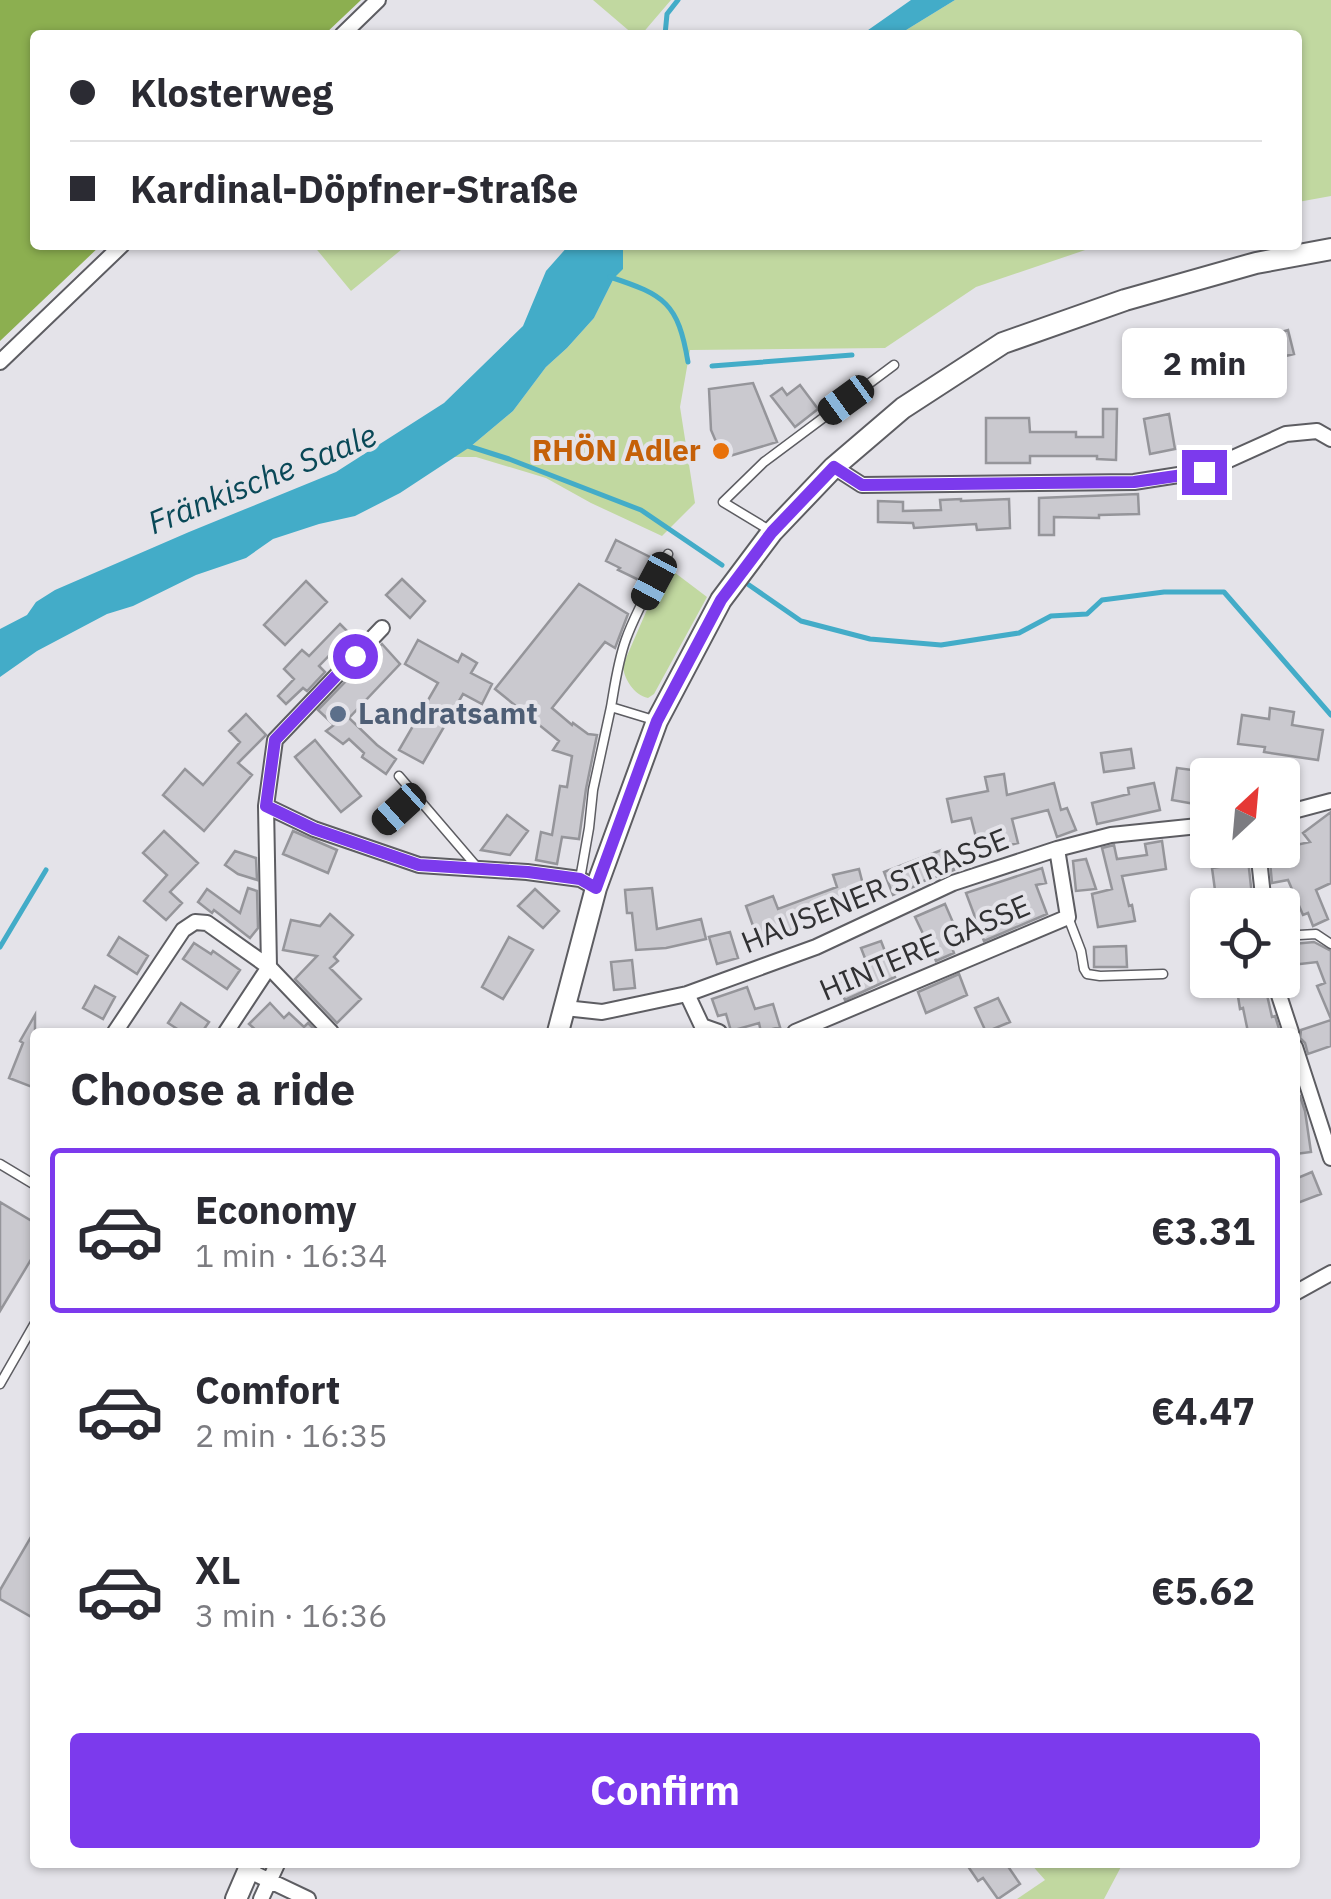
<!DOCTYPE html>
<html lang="en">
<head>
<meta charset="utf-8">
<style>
	body { margin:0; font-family:"IBM Plex Sans",sans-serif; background:#f7f7f7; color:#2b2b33; height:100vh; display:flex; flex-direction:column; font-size:38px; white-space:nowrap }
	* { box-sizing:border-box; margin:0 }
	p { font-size:32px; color:#7c7c81 }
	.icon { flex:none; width:55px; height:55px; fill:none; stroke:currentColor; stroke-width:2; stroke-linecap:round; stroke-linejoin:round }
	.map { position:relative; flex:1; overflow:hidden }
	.side { position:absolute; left:30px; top:1028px; width:1270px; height:840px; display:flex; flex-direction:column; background:#fff; border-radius:10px; box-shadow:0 2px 8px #0004 }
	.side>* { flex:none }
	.banner { position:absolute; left:30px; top:30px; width:1272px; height:220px; border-radius:10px; box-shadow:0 2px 8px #0004; display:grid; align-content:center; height:220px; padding:0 40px; background:#fff }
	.needle { width:65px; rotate:26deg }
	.fabs { position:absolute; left:1190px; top:758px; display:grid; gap:20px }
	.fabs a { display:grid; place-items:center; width:110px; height:110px; border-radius:10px; background:#fff; box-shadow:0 2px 8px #0004; font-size:50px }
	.end { position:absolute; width:45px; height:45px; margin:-22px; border:12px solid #7c3aed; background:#fff; box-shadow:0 0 0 5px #fff }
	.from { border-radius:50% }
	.bubble { position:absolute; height:70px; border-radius:10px; background:#fff; box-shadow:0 2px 8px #0004; font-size:32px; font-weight:700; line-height:70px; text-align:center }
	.car { position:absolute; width:30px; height:60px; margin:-30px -15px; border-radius:12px; box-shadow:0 0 8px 2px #0007; background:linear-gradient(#222 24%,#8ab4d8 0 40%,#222 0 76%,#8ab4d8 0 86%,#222 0) }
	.banner b { display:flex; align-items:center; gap:35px; height:95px; font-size:38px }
	.banner b+b { border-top:2px solid #e1e1e2 }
	.banner i { width:25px; height:25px; background:#2b2b33 }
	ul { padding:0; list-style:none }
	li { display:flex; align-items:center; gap:30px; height:165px; margin:0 20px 15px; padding:0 20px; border:5px solid transparent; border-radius:10px }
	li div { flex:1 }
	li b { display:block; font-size:38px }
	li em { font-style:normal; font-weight:700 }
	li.on { border-color:#7c3aed }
	li>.icon { width:90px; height:90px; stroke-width:1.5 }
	h2 { padding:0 40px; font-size:45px; line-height:120px }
	.button { display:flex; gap:20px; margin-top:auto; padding:20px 40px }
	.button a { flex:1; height:115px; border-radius:10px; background:#7c3aed; color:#fff; font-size:40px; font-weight:700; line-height:115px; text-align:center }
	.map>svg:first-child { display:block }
	.green { fill:#c1d8a0 }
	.forest { fill:#8caf50 }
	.water { fill:#43acc8 }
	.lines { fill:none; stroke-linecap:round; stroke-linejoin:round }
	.stream { stroke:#43acc8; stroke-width:5 }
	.building { fill:#cac9cf; stroke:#95959a; stroke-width:2.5 }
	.service-casing { stroke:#5d5d62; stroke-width:11 }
	.minor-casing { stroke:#5d5d62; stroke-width:18 }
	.secondary-casing { stroke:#5d5d62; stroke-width:24 }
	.service { stroke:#fff; stroke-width:8 }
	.minor { stroke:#fff; stroke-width:14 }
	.secondary { stroke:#fff; stroke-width:20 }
	.route { stroke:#7c3aed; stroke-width:12 }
	.food-dot { fill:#e8710a; stroke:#e4e3e9; stroke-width:4 }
	.service-dot { fill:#5c6f8a; stroke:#e4e3e9; stroke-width:4 }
	.labels { text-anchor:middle; stroke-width:8; stroke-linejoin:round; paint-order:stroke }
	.food-label { font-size:30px; font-weight:bold; fill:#c56008; stroke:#e4e3e9; text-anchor:end }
	.service-label { font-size:30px; font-weight:bold; fill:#4e5e75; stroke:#e4e3e9; text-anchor:start }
	.street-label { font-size:30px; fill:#313133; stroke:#e4e3e9 }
	.water-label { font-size:32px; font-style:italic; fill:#094857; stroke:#e4e3e9 }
</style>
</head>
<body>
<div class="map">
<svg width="1331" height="1899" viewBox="0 0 1331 1899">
	<rect width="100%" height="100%" fill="#e4e3e9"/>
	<path class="green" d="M593,0H671L641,35H634Z
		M955,0H1331V196L1298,202V35H898Z
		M313,245H407L351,291Z
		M623,245H1100L976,287L885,348L690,350L680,407L695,503L662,536L591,503L546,478L476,457H452L470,447L513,411L546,367L567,348L594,318L614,278L623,267Z
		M666,566L707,597L654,694L648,698C634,695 623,678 623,665Z
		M1030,1863H1123L1104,1899H1017L1045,1880Z"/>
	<path class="forest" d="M0,0H361L324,35H35V245H101L0,341Z"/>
	<path class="water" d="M911,0H955L898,35H861Z
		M569,245H623V269L614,278L594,318L567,348L546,367L513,411L470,447L400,493L355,516L319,524L273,539L246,558L196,575L133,606L107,614L37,651L0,677V629L27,615L36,602L55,590L189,532L336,472L444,403L523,326L546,271Z"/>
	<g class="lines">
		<path class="stream" d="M665,35L667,14L678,0
			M610,277C665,295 678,303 688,362
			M712,366L852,355
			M468,446L509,459L641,510L722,565
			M749,585L801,621L870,639L941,645L1019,633L1051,616L1087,614L1102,600L1164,592H1224L1331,715
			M0,947L46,870"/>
	</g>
	<path class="building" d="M1288,330L1294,354L1264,361L1259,338Z
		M1157,356L1163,390L1138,395L1131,360Z
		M753,383L777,442L723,458L711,430L709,389Z
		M800,385L818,409L795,427L771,396L782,388L787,395Z
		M1103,409H1117L1116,460L1097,459V456H1030V463H986V418H1029L1030,432H1076V437H1103Z
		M1169,414L1175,449L1150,454L1144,419Z
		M1138,494L1139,514L1099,515V518L1054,517V535H1039V498Z
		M961,499V501L1009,499L1010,528L977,530L976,524L914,528L913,523L878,522V501L903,502V511L941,510L940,500Z
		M616,540L652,558L641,581L618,570L620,568L606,561Z
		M402,579L425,601L410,618L386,595Z
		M306,581L327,602L285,645L264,625Z
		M579,584L628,614L615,648L605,642L552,708L572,725L573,723L588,734L597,735L586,789L579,839L562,837L557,864L536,860L541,832L552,835L560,786L567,787L572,756L553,750L559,741L495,689Z
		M340,624L350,634L319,666L325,672L307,691L303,688L286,704L278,696L294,679L284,669L302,650L309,656Z
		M418,640L458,662L462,654L477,663L471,673L492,684L482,704L463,694L423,763L399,750L438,683L405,664Z
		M382,644L400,664L349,718L377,745L396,759L386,774L362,757L364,753L349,739L343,744L326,731L334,725L318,710Z
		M1270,708L1294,712L1292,725L1323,730L1318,760L1264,752L1265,747L1238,744L1242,715L1269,719Z
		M246,714L266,735L238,763L252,775L204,831L163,795L185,769L203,785L240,742L229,731Z
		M315,740L361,796L341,812L295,757Z
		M1131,749L1134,768L1104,772L1101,753Z
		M1177,768L1200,771L1195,804L1172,800Z
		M1004,774L1007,795L1054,783L1061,810L1067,808L1076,830L1057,837L1048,810L1012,819L1018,843L980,853L971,818L952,822L947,799L988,791L985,777Z
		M1154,783L1160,810L1097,824L1092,803L1129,794L1128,788Z
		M1331,812V883L1316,890L1328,919L1313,926L1308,913L1303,915L1288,880L1272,883L1269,851L1282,850V848L1310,842L1303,833Z
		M507,815L528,831L510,855L481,850Z
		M164,831L198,863L170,892L182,903L166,920L144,901L167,875L143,853Z
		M293,831L337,850L328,873L283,854Z
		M1162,841L1166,869L1122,876L1129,906L1132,905L1135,921L1098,927L1092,894L1112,889L1102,848L1114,845L1117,859L1147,855L1145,844Z
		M947,848L954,870L921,882V884L893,895L884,872Z
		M1217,850H1247L1253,905H1217L1212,868L1219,867Z
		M235,851L256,858L257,880L238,874L225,865Z
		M1086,859L1096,889L1076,891L1073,861Z
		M1042,868L1046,883L1036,885L1047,914L984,941L966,893Z
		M859,869L868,904L833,913L759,943L746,906L773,896L778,909L837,887L833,875Z
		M248,888L257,891L258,928L250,938L214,910L212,913L198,902L207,889L240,913Z
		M652,888L657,929L701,919L706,939L666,948L636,950L632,913H627L625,890Z
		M535,889L559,911L543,928L518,906Z
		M945,904L955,927L946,931L954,953L936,961L928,939L926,940L915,917Z
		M330,914L353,935L334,957L338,961L330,968L361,999L337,1023L295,979L317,956L283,950L291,920L320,926Z
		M730,932L738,958L717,964L709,937Z
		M119,937L148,956L137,974L108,955Z
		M509,937L533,950L503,999L482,987Z
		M881,941L895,977L845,1000L838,984L870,971L861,948Z
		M1314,942L1331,951V1019L1317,986L1325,983L1317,962L1282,966V945Z
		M194,943L211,954L213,951L240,970L227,989L183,959Z
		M1126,946L1127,967H1094V947Z
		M632,960L635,988L614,990L611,962Z
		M959,974L967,995L926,1013L918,992Z
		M95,986L115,997L103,1019L83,1008Z
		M1265,986L1272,1017L1275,1016L1280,1032H1248L1243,1008L1240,1009L1237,990Z
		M747,987L755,1009L773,1004L780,1027L761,1032L759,1023L731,1031L726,1014L718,1016L712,999Z
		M998,998L1010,1022L986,1032L975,1008Z
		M181,1003L209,1022L202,1032H182L168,1023Z
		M270,1003L284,1018L289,1013L304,1027L308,1023L317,1032H258L249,1024Z
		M35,1015V1080L32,1087L9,1078L23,1043L20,1041Z
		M1331,1020V1046L1308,1054L1305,1043L1300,1038L1301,1030Z
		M1295,1096H1300L1305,1111L1311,1152L1295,1154Z
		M1312,1172L1321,1194L1295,1204V1179Z
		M0,1202L35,1223V1253L0,1311Z
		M35,1530V1619L0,1599V1590Z
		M965,1862H1005L1020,1884L998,1899L983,1878L978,1881Z"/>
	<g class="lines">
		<defs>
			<path id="service" d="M771,531L723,502L764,462L894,365
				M611,707C615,684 618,661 626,639C637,609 653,582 668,554
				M399,776L477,867
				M383,823L415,795
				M580,879L589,828L593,790L611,707L657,721
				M1068,917L1081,951L1084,969L1087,974L1100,976L1163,974
				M1282,936L1316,934L1331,944
				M0,1164L35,1185
				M0,1384L35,1323"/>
			<path id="minor" d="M342,35L378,0
				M0,362L122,245
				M834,467L862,485L1134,482L1204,471L1286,434L1317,431L1331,439
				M382,628L275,740L266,806L314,829L419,865L527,872L580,879L596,888
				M266,806L269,967L331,1032
				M1282,814L1331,801
				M1258,850L1264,905
				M1274,980L1291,1032
				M687,994L702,1026L719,1032
				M565,1008L602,1012L687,994L816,947L953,883L1057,849L1111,835L1208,825
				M115,1032L183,930L195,922L207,923L269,967L226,1032
				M795,1032L1068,917L1057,849
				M1295,1047L1331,1158
				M1295,1293L1331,1273
				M249,1871L308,1899
				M261,1899L278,1862"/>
			<path id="secondary" d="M558,1032L596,888L657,721L721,600L772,532L834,467L903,408L1003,343L1125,300L1256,263L1331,249
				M236,1899L252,1862"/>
		</defs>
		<use href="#service" class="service-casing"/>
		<use href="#minor" class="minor-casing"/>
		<use href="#secondary" class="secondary-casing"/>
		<use href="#service" class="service"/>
		<use href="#minor" class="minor"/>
		<use href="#secondary" class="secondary"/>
	</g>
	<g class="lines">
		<path class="route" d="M355,656L275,740L266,806L314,829L419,865L528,872L580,879L596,888L657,721L721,600L772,532L834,467L862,485L1134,482L1204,472"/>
	</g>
	<circle class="food-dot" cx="721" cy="451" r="10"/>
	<circle class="service-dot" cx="338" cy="714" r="10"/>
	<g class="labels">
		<g class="food-label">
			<text x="701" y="461">RHÖN Adler</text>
		</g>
		<g class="service-label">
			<text x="358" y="724">Landratsamt</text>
		</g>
		<g class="street-label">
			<text transform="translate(875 891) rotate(-22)" y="10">HAUSENER STRASSE</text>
			<text transform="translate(925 948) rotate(-23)" y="10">HINTERE GASSE</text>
		</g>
		<g class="water-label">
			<text transform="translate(262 479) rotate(-22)" y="11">Fränkische Saale</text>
		</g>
	</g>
</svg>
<div class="fabs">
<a><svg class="needle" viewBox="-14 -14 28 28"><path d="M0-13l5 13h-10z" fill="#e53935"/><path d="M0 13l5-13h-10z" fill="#7c7c81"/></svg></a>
<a><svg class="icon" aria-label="locate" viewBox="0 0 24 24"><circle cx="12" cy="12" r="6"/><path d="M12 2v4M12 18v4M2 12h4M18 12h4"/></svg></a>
</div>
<i class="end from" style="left:355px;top:656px"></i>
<i class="end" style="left:1204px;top:472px"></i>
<div class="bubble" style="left:1122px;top:328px;width:165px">2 min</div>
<i class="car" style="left:846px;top:400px;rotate:234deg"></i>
<i class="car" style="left:654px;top:581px;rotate:208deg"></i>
<i class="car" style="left:399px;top:809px;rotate:228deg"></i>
<div class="banner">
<b><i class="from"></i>Klosterweg</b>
<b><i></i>Kardinal-Döpfner-Straße</b>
</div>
<section class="side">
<h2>Choose a ride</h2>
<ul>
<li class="on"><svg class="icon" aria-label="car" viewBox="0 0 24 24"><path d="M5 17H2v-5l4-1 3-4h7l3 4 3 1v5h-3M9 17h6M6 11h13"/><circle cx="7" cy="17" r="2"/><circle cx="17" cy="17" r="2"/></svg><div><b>Economy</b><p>1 min · 16:34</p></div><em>€3.31</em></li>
<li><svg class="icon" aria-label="car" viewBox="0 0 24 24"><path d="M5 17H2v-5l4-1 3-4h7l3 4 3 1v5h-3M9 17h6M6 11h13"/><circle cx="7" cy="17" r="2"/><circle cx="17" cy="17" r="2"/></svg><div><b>Comfort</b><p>2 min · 16:35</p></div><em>€4.47</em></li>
<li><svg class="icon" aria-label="car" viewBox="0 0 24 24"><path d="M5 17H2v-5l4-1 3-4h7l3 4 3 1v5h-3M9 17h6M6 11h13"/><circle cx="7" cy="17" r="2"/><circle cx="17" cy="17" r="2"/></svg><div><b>XL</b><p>3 min · 16:36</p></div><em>€5.62</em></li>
</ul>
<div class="button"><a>Confirm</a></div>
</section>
</div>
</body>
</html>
